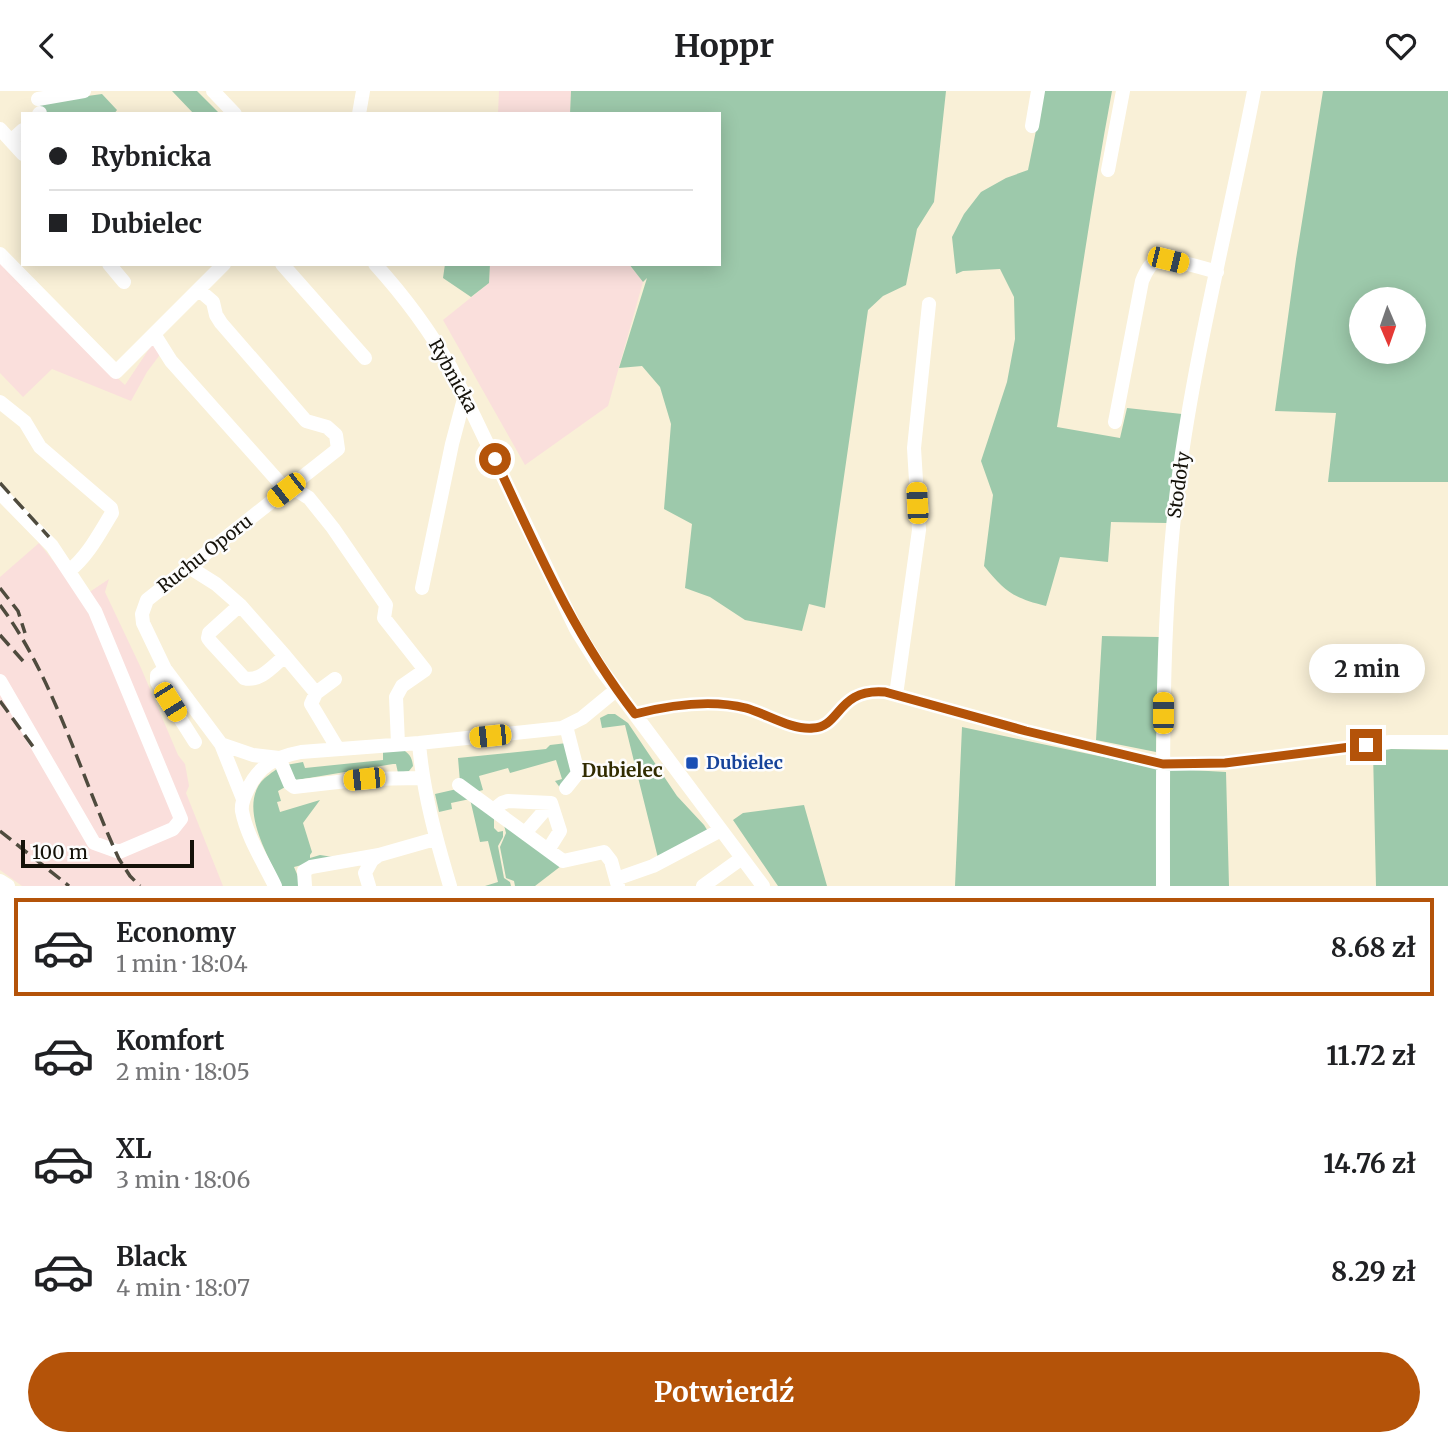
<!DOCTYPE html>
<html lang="pl">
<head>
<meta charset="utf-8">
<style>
	body { margin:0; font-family:Merriweather,serif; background:#f6f6f6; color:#202124; height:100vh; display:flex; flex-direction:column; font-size:26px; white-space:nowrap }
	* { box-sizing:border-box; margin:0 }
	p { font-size:23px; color:#757577 }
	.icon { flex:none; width:38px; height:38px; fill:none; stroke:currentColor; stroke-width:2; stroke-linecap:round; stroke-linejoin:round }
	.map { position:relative; height:795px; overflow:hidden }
	.sheet { display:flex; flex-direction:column; background:#fff; flex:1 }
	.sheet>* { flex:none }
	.guide { position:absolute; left:21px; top:21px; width:700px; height:154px; border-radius:0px; box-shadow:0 4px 18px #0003; display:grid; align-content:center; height:154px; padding:0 28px; background:#fff }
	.needle { width:46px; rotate:178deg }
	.tools { position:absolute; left:1349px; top:196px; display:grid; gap:14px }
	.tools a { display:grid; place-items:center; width:77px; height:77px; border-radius:50%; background:#fff; box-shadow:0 4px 18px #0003; font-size:35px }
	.scale { position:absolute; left:21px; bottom:18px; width:173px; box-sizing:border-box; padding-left:7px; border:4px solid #141109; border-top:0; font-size:19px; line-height:24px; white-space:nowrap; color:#141109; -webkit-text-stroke:5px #fdfdfd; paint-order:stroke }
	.end { position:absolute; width:32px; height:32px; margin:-16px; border:9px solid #b45309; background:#fff; box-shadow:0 0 0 4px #fff }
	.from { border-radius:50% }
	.bubble { position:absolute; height:49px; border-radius:24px; background:#fff; box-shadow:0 4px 18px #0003; font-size:23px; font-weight:700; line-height:49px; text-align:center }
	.car { position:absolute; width:21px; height:42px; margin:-21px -10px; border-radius:9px; box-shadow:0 0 5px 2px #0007; background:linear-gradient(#f5c518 24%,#345 0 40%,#f5c518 0 76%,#345 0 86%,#f5c518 0) }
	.guide b { display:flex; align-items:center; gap:24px; height:66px; font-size:26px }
	.guide b+b { border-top:2px solid #e0e0e0 }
	.guide i { width:18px; height:18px; background:#202124 }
	ul { padding:12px 0 0; list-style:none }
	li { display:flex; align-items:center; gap:21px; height:98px; margin:0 14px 10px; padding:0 14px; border:4px solid transparent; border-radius:0px }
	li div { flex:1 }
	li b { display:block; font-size:26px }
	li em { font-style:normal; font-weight:700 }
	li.selected { border-color:#b45309 }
	li>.icon { width:63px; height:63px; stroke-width:1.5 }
	.button { display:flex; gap:14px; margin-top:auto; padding:14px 28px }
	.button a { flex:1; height:80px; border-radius:42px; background:#b45309; color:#fff; font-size:28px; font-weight:700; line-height:80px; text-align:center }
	header { display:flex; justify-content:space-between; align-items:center; height:91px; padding:0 28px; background:#fff; font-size:32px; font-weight:700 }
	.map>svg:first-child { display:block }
	.industrial { fill:#fadfdc }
	.green { fill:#9dc9ab; fill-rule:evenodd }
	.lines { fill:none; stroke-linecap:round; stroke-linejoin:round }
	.minor { stroke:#fff; stroke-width:14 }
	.rail { stroke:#4f4b3e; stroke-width:3.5; stroke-dasharray:14 7; stroke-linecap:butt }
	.route { stroke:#b45309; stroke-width:9 }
	.transit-dot { fill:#1a4fb4; stroke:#fdfdfd; stroke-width:2.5 }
	.labels { text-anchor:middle; stroke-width:5; stroke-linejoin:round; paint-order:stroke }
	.street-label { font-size:18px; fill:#141109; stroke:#fdfdfd }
	.transit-label { font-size:18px; font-weight:bold; fill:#164399; stroke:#fdfdfd; text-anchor:start }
	.neighbourhood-label { font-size:19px; font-weight:bold; fill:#312c01; stroke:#fdfdfd }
</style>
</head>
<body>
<header><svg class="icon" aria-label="back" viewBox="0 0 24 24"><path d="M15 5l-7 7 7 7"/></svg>Hoppr<svg class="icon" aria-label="heart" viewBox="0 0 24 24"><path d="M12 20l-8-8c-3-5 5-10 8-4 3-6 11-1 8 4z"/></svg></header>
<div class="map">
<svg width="1448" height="795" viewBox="0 0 1448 795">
	<rect width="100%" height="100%" fill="#f9f0d7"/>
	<path class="industrial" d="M499,0H571L570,23H498Z
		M0,172L51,225L125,294L153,252L162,261L147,281L131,310L52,278L23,306L0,282Z
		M490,173H629L643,191L608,315L525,374L443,229L489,192Z
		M39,452L82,506L109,488L105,501L141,577L178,664L185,673L189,695L186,702L223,795H22L0,779V486Z"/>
	<path class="green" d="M172,0H197L220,23H194Z
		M571,0H946L934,111L917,138L906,194L883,205L868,219L825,517L809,513L802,540L745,529L710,506L685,497L692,433L664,418L671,333L660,296L642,275L619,277L647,187L643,191L629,173H719V23H570Z
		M1044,0H1112C1091,112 1076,224 1057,336L1120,347L1127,317L1182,323L1167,432L1111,431L1108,471L1060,466L1046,515C1014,507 1005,501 984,475L993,404L981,370L1007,291L1015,248L1014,206L1000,178L963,180L956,183L952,146L964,123L981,101L1006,87L1028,79Z
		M1323,0H1448V391H1328L1336,322L1275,320L1296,168ZM1362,208H1414V261H1362Z
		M102,3L117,19L114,23H46L37,12Z
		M445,173H490L489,192L471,206L443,187Z
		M1102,545L1159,546L1156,661L1096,649Z
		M608,623H615L628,632L677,705L704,734L709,742L658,767L625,634L602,637L600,627Z
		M962,636L1155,677L1226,681L1229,795H955Z
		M567,652L574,680L561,698L555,690L562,688L556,669L510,682L508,677L479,685L483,699L476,701L460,691L458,667L546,658L550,654Z
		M1391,658L1448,659V795H1376L1373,660Z
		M403,659C410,663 412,667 413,675L409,680L398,682L396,673H393L297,689L293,688L286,674L303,671L305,677L383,669V660Z
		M278,677L287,695L278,700L281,710L277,711L280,721L320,709L303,732L312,761L310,764V767L320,764L333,766L294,776L302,795H282C270,767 239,720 261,691C265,686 273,681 278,677Z
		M457,698L494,726V737L498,741L503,740V746L498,755L504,787L510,791L511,795H485L498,791L488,750L480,751L470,708L451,712L452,718L439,721L435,703Z
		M804,714L827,795H778L733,729L743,722Z
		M504,734L561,775L535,795H515L514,790L506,787L500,756L506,742Z"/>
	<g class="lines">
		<path class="minor" d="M213,0L235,23
			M38,8L84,0
			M39,23L40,22
			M359,23L363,0
			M1032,35L1038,0
			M0,38L23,63
			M11,50L23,39
			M1108,79L1123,0
			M0,163L116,281L224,173
			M109,173L124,191
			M282,173L365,267
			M375,173C404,205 430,240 451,277L576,538L601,578L763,795
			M154,243L171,270L286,399L338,358L336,344L327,336L306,330L221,232L216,224L213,211L199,199
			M0,311L25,331L40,356L111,417L112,422C99,443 88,465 69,480
			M1115,331L1142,190C1144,185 1147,179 1150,175C1163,162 1201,177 1217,181
			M0,402L52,455L95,520L181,728L173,738L119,761L94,752L0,590
			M189,476L216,493L240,514
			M422,497L452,353L465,304
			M285,565L240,514L209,542L208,547L211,551L244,587C260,592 274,574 285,565L316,602
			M165,578L157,584V591L195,651
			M335,588L316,602L311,613L338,658
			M896,604L919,439L914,357L929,213
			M635,623C670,614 710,608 746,617C767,623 791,639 813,637C841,636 837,597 885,601L1026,640L1163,673L1225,672L1390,651H1448
			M419,652C423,701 436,748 450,795
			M221,653L253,664L279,667L290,693L294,696L364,688L422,687
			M459,694L563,770L604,761L611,770L618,795
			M566,697L578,682L566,635
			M243,708L221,653L165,578L143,532L142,523L147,509L286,399L298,400L309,407L333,437L386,514L384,527L425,579L402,595L396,606L398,653
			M493,719L502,712L508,710L551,712L560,740L548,759
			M525,742L551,712
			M616,788L653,775L721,739
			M0,790L8,795
			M275,795C264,772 247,746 242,720C241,713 244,706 247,700C258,675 275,666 301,661L419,652L562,637L582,627L616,599
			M305,795L304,780L311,776L379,764
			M369,795L365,782L372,769L379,764L435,748
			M703,795L742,767
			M1163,795C1163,661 1161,525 1178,391C1195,260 1229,130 1254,0"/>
		<path class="rail" d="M0,392L49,446
			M0,497L18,520L25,542
			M0,514C54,586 81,686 119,768L130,785L140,795
			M0,544L23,570
			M0,610L34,657
			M0,740L69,795"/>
	</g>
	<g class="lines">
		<path class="route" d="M495,368C537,458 573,543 635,623C670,614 710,608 746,617C767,623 791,639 813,637C841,636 837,597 885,601L1026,640L1163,673L1225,672L1366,654"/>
	</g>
	<rect class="transit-dot" x="685" y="665" width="14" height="14" rx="3.5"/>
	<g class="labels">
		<g class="street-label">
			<text transform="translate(453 285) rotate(61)" y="6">Rybnicka</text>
			<text transform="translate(1179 394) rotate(-82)" y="6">Stodoły</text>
			<text transform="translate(205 463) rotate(-38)" y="6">Ruchu Oporu</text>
		</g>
		<g class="transit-label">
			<text x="706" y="678">Dubielec</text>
		</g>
		<g class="neighbourhood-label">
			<text x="622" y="686">Dubielec</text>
		</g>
	</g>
</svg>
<div class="tools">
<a><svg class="needle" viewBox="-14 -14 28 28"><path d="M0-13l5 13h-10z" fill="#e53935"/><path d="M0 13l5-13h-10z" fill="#757577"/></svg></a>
</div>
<div class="scale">100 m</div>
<i class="end from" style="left:495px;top:368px"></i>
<i class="end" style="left:1366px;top:654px"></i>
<div class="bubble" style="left:1309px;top:553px;width:116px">2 min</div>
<i class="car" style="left:1168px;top:169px;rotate:104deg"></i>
<i class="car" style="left:286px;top:399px;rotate:232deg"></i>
<i class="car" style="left:917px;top:412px;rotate:357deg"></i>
<i class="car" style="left:170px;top:611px;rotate:148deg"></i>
<i class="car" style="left:1163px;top:622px;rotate:0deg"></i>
<i class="car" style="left:490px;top:645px;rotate:264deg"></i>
<i class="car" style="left:364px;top:688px;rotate:264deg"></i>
<div class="guide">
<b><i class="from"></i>Rybnicka</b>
<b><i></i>Dubielec</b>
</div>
</div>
<section class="sheet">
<ul>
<li class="selected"><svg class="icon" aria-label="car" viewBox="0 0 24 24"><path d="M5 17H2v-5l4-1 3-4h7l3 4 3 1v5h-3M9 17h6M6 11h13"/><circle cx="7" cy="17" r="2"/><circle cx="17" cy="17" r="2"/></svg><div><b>Economy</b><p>1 min · 18:04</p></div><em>8.68 zł</em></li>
<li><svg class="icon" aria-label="car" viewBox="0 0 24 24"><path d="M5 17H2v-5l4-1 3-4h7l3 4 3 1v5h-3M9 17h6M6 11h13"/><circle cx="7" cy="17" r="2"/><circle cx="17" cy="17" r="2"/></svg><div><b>Komfort</b><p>2 min · 18:05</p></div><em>11.72 zł</em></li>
<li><svg class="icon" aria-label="car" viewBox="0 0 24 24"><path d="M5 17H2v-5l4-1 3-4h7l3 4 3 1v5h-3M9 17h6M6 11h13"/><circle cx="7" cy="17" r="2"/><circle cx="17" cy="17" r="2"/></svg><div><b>XL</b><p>3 min · 18:06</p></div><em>14.76 zł</em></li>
<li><svg class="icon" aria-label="car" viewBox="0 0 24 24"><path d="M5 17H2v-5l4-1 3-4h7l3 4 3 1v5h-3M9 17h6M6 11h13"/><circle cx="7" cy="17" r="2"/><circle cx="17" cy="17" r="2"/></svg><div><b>Black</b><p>4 min · 18:07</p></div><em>8.29 zł</em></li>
</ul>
<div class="button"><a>Potwierdź</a></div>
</section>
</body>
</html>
